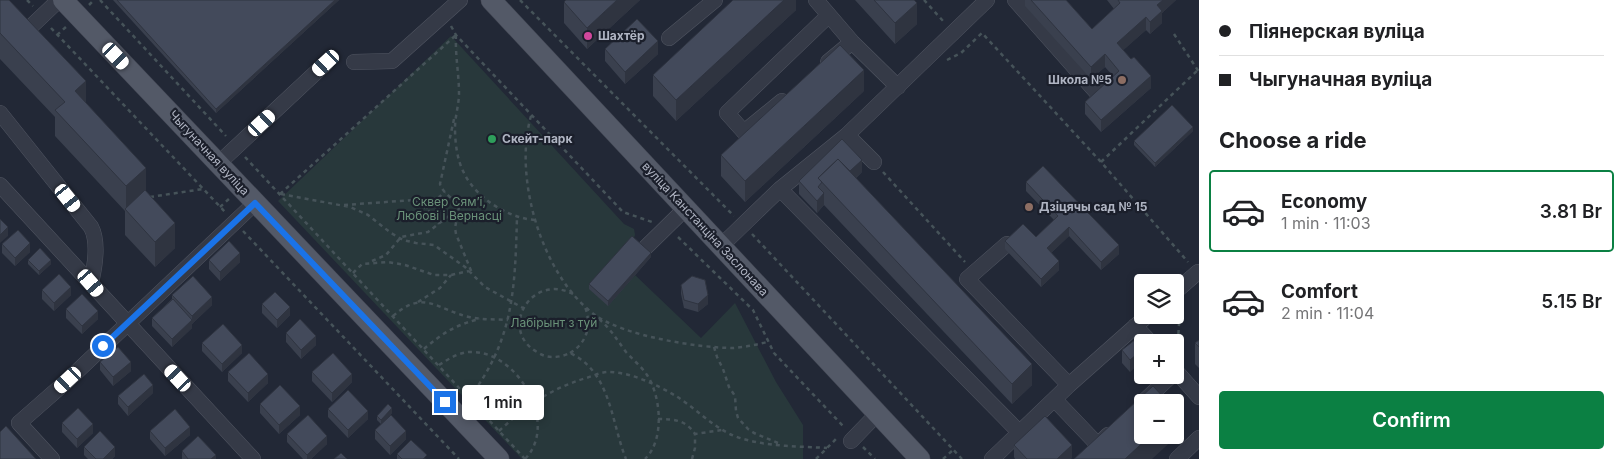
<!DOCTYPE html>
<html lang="en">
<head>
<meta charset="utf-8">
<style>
	body { margin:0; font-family:Inter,sans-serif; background:#f2f2f2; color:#202124; height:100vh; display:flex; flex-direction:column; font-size:19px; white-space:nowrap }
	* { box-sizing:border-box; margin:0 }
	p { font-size:16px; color:#757577 }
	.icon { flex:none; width:28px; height:28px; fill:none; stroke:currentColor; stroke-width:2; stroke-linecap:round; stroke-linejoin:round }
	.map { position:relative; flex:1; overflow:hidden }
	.side { display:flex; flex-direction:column; background:#fff; width:425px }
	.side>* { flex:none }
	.banner { display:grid; align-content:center; height:110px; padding:0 20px; background:#fff }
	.fabs { position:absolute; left:1134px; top:274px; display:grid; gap:10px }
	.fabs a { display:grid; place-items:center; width:50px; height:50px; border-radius:5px; background:#fff; box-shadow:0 2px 8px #0003; font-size:25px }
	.end { position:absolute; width:22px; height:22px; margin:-11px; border:6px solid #1a73e8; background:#fff; box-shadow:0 0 0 2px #fff }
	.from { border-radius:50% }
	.bubble { position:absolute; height:35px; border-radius:5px; background:#fff; box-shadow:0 2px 8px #0003; font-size:16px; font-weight:600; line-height:35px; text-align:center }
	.car { position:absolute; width:15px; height:30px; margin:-15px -8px; border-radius:6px; box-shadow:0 0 4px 1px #0007; background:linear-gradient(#fff 24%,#345 0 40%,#fff 0 76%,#345 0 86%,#fff 0) }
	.banner b { display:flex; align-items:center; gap:18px; height:48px; font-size:19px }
	.banner b+b { border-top:1px solid #e0e0e0 }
	.banner i { width:12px; height:12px; background:#202124 }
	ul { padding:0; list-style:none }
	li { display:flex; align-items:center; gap:15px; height:82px; margin:0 10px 8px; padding:0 10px; border:2px solid transparent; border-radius:5px }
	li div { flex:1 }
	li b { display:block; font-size:19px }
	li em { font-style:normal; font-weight:600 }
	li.on { border-color:#0b8043 }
	li>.icon { width:45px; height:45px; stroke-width:1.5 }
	h2 { padding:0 20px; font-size:22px; line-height:60px }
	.primary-button { display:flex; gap:10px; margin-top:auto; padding:10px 20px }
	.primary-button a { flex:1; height:58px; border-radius:5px; background:#0b8043; color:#fff; font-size:20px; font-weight:600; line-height:58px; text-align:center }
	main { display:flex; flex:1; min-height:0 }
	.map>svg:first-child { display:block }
	.green { fill:#28383b }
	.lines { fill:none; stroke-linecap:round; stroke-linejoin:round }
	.minor-casing { stroke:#505561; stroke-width:16 }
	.major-casing { stroke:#3f4350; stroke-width:21 }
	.path { stroke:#465359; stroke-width:2.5; stroke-dasharray:4 4; stroke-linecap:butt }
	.minor { stroke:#353a47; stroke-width:15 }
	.major { stroke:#535967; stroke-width:20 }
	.wall { fill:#3a404e }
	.shaded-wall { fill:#2f3440 }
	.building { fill:#434a5b; stroke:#2f3440 }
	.route { stroke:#1a73e8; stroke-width:6 }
	.hotel-dot { fill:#d1479c; stroke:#1b1f2b; stroke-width:2 }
	.education-dot { fill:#8d6e63; stroke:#1b1f2b; stroke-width:2 }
	.leisure-dot { fill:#2e9e5b; stroke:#1b1f2b; stroke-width:2 }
	.labels { text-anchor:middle; stroke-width:4.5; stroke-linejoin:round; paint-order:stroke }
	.poi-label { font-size:12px; font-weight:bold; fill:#b0b5c3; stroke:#1b1f2b; text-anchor:start }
	.street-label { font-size:12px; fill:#b0b5c3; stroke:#1b1f2b }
	.park-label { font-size:12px; fill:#6a9279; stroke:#1b1f2b }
</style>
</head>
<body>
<main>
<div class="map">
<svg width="1199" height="459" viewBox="0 0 1199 459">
	<rect width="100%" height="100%" fill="#222836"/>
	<path class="green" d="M451,36L624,224L634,229L635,235L608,305L635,275L701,338L735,303L776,382L803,425V459H522L278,201Z"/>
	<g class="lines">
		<defs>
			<path id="minor" d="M816,0L852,42L898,87
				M1015,0L1098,94L1110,83
				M20,37L59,0
				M669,38L715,0
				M354,62L392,61L460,0
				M828,62L852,42
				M782,101L744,132L727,113L828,16
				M0,113L91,227C99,242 95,266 91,283
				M847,135L874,162
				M219,163L326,63
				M0,185L253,459
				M780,189L1020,433
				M1007,244L967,279L1069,385
				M721,246L780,189L847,135L987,0
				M643,250L686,208
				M1175,292L1198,272L1199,274
				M1135,326L1150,342
				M1175,370L1199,397
				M1055,400L1098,445L1108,435
				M1143,402L1172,375
				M851,441L878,413
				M52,459L19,423L68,380L255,203
				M992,459L1069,385L1148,315
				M1177,459L1199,438"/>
			<path id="major" d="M63,0L499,459
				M491,0L920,459"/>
		</defs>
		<use href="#minor" class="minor-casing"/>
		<use href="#major" class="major-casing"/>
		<path class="path" d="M27,0L33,6
			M100,0L226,136
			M520,0L734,216
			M924,0L944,22
			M89,5L94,0
			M451,26L456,35L623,212L652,222
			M51,28L226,213
			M1174,34L1199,72
			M57,35L67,26
			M456,35C455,55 459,74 459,93C459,105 455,116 455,128C455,142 457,160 464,173C476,198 508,218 535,220
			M947,60L961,53L982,33L1101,162L1188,262
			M531,116C513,178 542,276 595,315C624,336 698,348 734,348C745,347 756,345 767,342
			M454,119L440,184C443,194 454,198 459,207L455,228L456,234L472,273
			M245,157L525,459
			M1101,162L1199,69
			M883,172L965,262
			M280,194L456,35
			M281,194L350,207L368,215L391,233L403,240L416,243L434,245L465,267L485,287L523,308
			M150,197L203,189
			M344,205L414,200L426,208L439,224
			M220,207L230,198
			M426,208L445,192
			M243,231L459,459
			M752,234L962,459
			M678,237L753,310L774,353L844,427
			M372,261L386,255L401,237L428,232L459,208
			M353,273L362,264L388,262L405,265L434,275H451L469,271
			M573,294C531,272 498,330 537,352C547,359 559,358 570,353C611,372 611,422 626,459
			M418,302L440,288L451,275
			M393,316C424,289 436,309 469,317C482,320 495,319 508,320
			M599,319C611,329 617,340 626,352C633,360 641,366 647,375C661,396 665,440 645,459
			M714,347L717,357L723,369L729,387L735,396L736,411L738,418L748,429L754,433L778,443
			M424,349C441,334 457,324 480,319
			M570,353C587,343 592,325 585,307
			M1177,358L1180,306
			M439,365C450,358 461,351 474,352C519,354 559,424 525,459
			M469,398C514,340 515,288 517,217
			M658,419C674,419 686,420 695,434
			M499,431C526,406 550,389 586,378C593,376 601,372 608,372C631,372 657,385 676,396C695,408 712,426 732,435C761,447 796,446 827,448
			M863,447L875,459
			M692,459L695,448V434L722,430
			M816,459L836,439
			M943,459L953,450"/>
		<use href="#minor" class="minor"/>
		<use href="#major" class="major"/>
	</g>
	<path class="wall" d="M0,0L86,103L146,192L175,248L155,267L125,235V211L55,136V117L0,59Z
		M113,0H339L216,113Z
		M566,0H640L587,49L564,23V2Z
		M796,0V10L676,121L653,96V75Z
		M855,0H914L917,24L895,44Z
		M1025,0H1066L1092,29L1114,9L1107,0H1176L1162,13V23L1150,34L1146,30L1123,50L1151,88L1101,132L1085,114V102L1113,76L1105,67L1091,79L1025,6Z
		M605,49L658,54L625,84L605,61Z
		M864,91L745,202L721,176V155Z
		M1193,131L1155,167L1134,145V141Z
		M862,172L856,178L1032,385L1012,404L824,205L817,213L799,194V181Z
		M1026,182L1119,254L1101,270L1069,236L1051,253L1059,270L1041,287L1005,249V241L1036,237L1054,220L1026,191Z
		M2,244L30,252L15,266L2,253Z
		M651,257L608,306L589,289V284Z
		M28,260L51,264L39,275L28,264Z
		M209,260L240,262L220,281L209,269Z
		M681,285L708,304L698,312L684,308L681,294Z
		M42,290L71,295L54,311L42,299Z
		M172,295L212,305L192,324V328L172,347L152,326V318L172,299Z
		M262,304L290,315L277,328L262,313Z
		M66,309L98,319L82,334L66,318Z
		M286,333L316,345L301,359L286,342Z
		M1199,340V368L1195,364V343Z
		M202,343L242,353L222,372L202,351Z
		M1142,346L1130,372L1122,363V350Z
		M100,362L131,371L113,386L100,370Z
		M228,372L268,383L248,402L228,381Z
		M312,372L352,382L332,402L312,381Z
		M153,393L128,416L118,404V396Z
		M260,404L300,415L279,434L260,413Z
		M328,409L368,419L348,438L328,417Z
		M392,413L381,424L377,420V416Z
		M62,423L93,433L77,448L62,432Z
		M375,430L406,439L390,455L375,439Z
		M150,431L190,435L165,456L150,439Z
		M287,434L327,444L311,459H303L287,442Z
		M1014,445L1072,458L1070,459H1015L1014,457Z
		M84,447L115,456L112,459H88L84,455Z
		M182,451L216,459H182Z
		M397,454L427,459H397Z"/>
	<path class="shaded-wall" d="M335,0H339L216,113V109Z
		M617,0H640L587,49V28Z
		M784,0H796V10L676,121V100Z
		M1163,0H1176L1162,13V23L1150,34V22L1157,5Z
		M917,3V24L895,44V23Z
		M1146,17V30L1117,56V43Z
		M658,41V54L625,84V72Z
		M1105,54V67L1091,79V67Z
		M864,70V91L745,202V181Z
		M1151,76V88L1101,132V120Z
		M86,81V107L75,91Z
		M1193,127V131L1155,167V163Z
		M862,160V172L845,187V175Z
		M146,168V194L126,211V186Z
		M824,193V205L817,213V201Z
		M175,223V248L155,267V242Z
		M8,227V236L0,243V235Z
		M1069,227V236L1047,257V248Z
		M30,243V252L15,266V258Z
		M1119,245V254L1101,270V262Z
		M240,253V262L220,281V272Z
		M651,253V257L608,306V301Z
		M51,260V264L39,275V271Z
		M1059,261V270L1041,287V279Z
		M71,287V295L54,311V303Z
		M708,295V304L698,312V304Z
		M212,297V305L192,324V328L172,347V339L192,320V316Z
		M290,307V315L277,328V320Z
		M98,311V319L82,334V326Z
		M316,336V345L301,359V350Z
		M242,345V353L222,372V364Z
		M1142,350V362L1130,372V360Z
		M131,362V371L113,386V377Z
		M1032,364V385L1012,404V384Z
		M268,374V383L248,402V393Z
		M352,374V382L332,402V393Z
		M153,385V393L128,416V407Z
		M300,406V415L279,434V425Z
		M392,408V413L381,424V420Z
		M368,411V419L348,438V430Z
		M1176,411V437L1152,459H1125L1151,435H1175V412Z
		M93,424V433L77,448V439Z
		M190,427V435L165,456V448Z
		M406,431V439L390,455V446Z
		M327,436V444L311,459H307V455Z
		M1072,445V458L1070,459H1057Z
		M115,447V456L112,459H103Z
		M216,455V459H211Z"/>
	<path class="building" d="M0,0H9L86,81L75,91L146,168L126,186L55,110L65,102L0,33Z
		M117,0H335L216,109Z
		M566,0H617L587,28L564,2Z
		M733,0H784L676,100L653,75Z
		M874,0H914L917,3L895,23Z
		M1031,0H1066L1092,29L1120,3L1118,0H1163L1157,5L1162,11L1150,22L1146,17L1117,43L1131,59L1134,57L1151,76L1101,120L1085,102L1119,71L1105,54L1091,67Z
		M637,19L658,41L625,72L605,49Z
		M840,45L864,70L745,181L721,155Z
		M1172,105L1193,127L1155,163L1134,141Z
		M842,139L862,160L850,171L838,159L818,178L822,182L818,187L824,193L817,201L799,181Z
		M838,159L1032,364L1012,384L818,178Z
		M1043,166L1119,245L1101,262L1069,227L1047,248L1059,261L1041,279L1005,241L1023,224L1036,237L1058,216L1026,182Z
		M145,190L175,223L155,242L125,209Z
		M0,219L8,227L0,235Z
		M18,230L30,243L15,258L2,244Z
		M632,236L651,253L608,301L589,284Z
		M229,241L240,253L220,272L209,260Z
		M40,248L51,260L39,271L28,260Z
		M59,274L71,287L54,303L42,290Z
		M193,276L212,297L192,316L172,295Z
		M692,276L705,280L708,295L698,304L684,300L681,285Z
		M275,292L290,307L277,320L262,304Z
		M82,294L98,311L82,326L66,309Z
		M173,299L192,320L172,339L152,318Z
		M300,319L316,336L301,350L286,333Z
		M223,324L242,345L222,364L202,343Z
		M1136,339L1142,346V350L1130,360L1122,350Z
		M1199,340V347L1195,343Z
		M118,347L131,362L113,377L100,362Z
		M249,353L268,374L248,393L228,372Z
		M333,353L352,374L332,393L312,372Z
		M144,374L153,385L128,407L118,396Z
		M280,385L300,406L279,425L260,404Z
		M1153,386L1168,402H1142V435H1151L1125,459H1074Z
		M348,390L368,411L348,430L328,409Z
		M388,404L392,408L381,420L377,416Z
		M78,408L93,424L77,439L62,423Z
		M175,409L190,427L165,448L150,431Z
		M308,415L327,436L307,455L287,434Z
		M391,415L406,431L390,446L375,430Z
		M1045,416L1072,445L1057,459H1027L1014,445Z
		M6,426L36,459H0V432Z
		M100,431L115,447L103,459H96L84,447Z
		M198,436L216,455L211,459H188L182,451Z
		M411,440L427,455L423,459H402L397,454Z
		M341,453L347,459H334Z"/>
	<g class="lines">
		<path class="route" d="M103,346L255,203L445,402"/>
	</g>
	<circle class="hotel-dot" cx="588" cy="36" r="5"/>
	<g class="education-dot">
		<circle cx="1122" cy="80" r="5"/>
		<circle cx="1029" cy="207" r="5"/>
	</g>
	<circle class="leisure-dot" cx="492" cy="139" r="5"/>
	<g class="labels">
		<g class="poi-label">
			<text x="598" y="40">Шахтёр</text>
			<text x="1112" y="84" text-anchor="end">Школа №5</text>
			<text x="502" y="143">Скейт-парк</text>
			<text x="1039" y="211">Дзіцячы сад № 15</text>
		</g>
		<g class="street-label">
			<text transform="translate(209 153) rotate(47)" y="4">Чыгуначная вуліца</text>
			<text transform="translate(705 229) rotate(47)" y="4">вуліца Канстанціна Заслонава</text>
		</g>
		<g class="park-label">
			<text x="449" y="206">Сквер Сямʼі,<tspan x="449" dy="14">Любові і Вернасці</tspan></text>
			<text x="554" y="327">Лабірынт з туй</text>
		</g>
	</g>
</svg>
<div class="fabs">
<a><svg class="icon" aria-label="layers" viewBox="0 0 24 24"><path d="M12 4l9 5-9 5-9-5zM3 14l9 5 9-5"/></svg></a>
<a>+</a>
<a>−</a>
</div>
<i class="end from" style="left:103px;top:346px"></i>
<i class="end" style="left:445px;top:402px"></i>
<div class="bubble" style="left:462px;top:385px;width:82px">1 min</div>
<i class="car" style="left:116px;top:56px;rotate:136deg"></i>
<i class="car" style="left:326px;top:63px;rotate:227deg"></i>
<i class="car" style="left:262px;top:123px;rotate:47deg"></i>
<i class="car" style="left:68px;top:198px;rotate:141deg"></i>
<i class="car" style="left:91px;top:283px;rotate:139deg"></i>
<i class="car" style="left:178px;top:378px;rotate:317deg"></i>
<i class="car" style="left:68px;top:380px;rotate:227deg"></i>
</div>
<section class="side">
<div class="banner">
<b><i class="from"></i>Піянерская вуліца</b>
<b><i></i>Чыгуначная вуліца</b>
</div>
<h2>Choose a ride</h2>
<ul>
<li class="on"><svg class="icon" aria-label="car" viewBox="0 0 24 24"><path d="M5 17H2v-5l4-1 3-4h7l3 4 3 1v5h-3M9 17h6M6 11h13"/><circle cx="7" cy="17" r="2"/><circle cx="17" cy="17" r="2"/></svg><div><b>Economy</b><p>1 min · 11:03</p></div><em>3.81 Br</em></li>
<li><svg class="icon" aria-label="car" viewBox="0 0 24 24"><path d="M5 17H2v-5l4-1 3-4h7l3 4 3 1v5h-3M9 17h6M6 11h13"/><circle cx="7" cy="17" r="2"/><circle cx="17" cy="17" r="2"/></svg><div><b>Comfort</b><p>2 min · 11:04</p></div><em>5.15 Br</em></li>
</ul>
<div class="primary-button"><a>Confirm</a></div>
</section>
</main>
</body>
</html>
